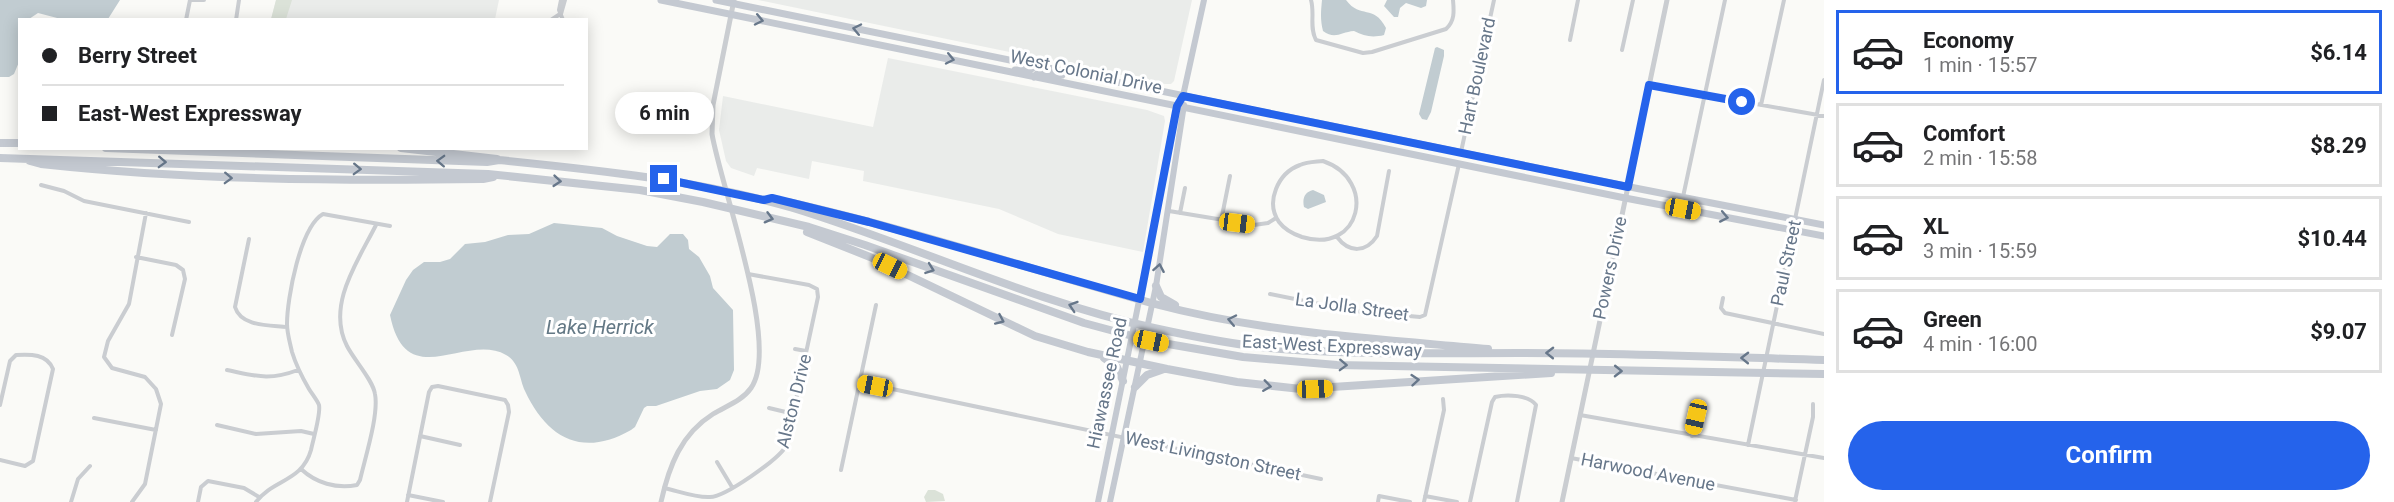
<!DOCTYPE html>
<html lang="en">
<head>
<meta charset="utf-8">
<style>
	body { margin:0; font-family:Roboto,sans-serif; background:#f2f2f2; color:#202124; height:100vh; display:flex; flex-direction:column; font-size:22px; white-space:nowrap }
	* { box-sizing:border-box; margin:0 }
	p { font-size:20px; color:#757577 }
	.icon { flex:none; width:33px; height:33px; fill:none; stroke:currentColor; stroke-width:2; stroke-linecap:round; stroke-linejoin:round }
	.map { position:relative; flex:1; overflow:hidden }
	.drawer { display:flex; flex-direction:column; background:#fff; width:570px }
	.drawer>* { flex:none }
	.banner { position:absolute; left:18px; top:18px; width:570px; height:132px; border-radius:0px; box-shadow:0 3px 15px #0003; display:grid; align-content:center; height:132px; padding:0 24px; background:#fff }
	.end { position:absolute; width:27px; height:27px; margin:-14px; border:8px solid #2563eb; background:#fff; box-shadow:0 0 0 3px #fff }
	.from { border-radius:50% }
	.bubble { position:absolute; height:42px; border-radius:21px; background:#fff; box-shadow:0 3px 15px #0003; font-size:20px; font-weight:700; line-height:42px; text-align:center }
	.car { position:absolute; width:18px; height:36px; margin:-18px -9px; border-radius:8px; box-shadow:0 0 4px 2px #0007; background:linear-gradient(#f5c518 24%,#345 0 40%,#f5c518 0 76%,#345 0 86%,#f5c518 0) }
	.banner b { display:flex; align-items:center; gap:21px; height:57px; font-size:22px }
	.banner b+b { border-top:2px solid #e0e0e0 }
	.banner i { width:15px; height:15px; background:#202124 }
	ul { padding:10px 0 0; list-style:none }
	li { display:flex; align-items:center; gap:18px; height:84px; margin:0 12px 9px; padding:0 12px; border:3px solid #e0e0e0; border-radius:0px }
	li div { flex:1 }
	li b { display:block; font-size:22px }
	li em { font-style:normal; font-weight:700 }
	li.selected { border-color:#2563eb }
	li>.icon { width:54px; height:54px; stroke-width:1.5 }
	.primary-button { display:flex; gap:12px; margin-top:auto; padding:12px 24px }
	.primary-button a { flex:1; height:69px; border-radius:36px; background:#2563eb; color:#fff; font-size:24px; font-weight:700; line-height:69px; text-align:center }
	main { display:flex; flex:1; min-height:0 }
	.map>svg:first-child { display:block }
	.built { fill:#eaecea }
	.green { fill:#dbe2d8 }
	.water { fill:#c1ccd1 }
	.lines { fill:none; stroke-linecap:round; stroke-linejoin:round }
	.minor { stroke:#cacdd1; stroke-width:4 }
	.tertiary { stroke:#cacdd1; stroke-width:5 }
	.secondary { stroke:#c4c9d1; stroke-width:6 }
	.trunk { stroke:#c4c9d1; stroke-width:7 }
	.motorway { stroke:#c4c9d1; stroke-width:8 }
	.oneway { stroke:#67778a }
	.route { stroke:#2563eb; stroke-width:8 }
	.labels { text-anchor:middle; stroke-width:6; stroke-linejoin:round; paint-order:stroke }
	.street-label { font-size:18px; fill:#67778a; stroke:#fff }
	.water-label { font-size:20px; font-style:italic; fill:#637885; stroke:#fff }
</style>
</head>
<body>
<main>
<div class="map">
<svg width="1824" height="502" viewBox="0 0 1824 502">
	<rect width="100%" height="100%" fill="#fafaf7"/>
	<path class="built" d="M276,0H499L495,19L271,20Z
		M758,0H1192L1174,81L1171,84H1165Z
		M888,58L1147,110L1164,116L1165,121L1143,252L1058,234L999,209L863,181L864,171L812,161L809,179L757,168L754,176L731,168L726,161L719,130L723,96L873,127Z"/>
	<path class="green" d="M276,0H292L286,19H271Z
		M928,490H935L943,494L945,501L926,502L924,497Z"/>
	<path class="water" d="M0,0H120L108,19H61L38,13L29,19L20,20L19,62L14,74L9,77H0Z
		M1322,0H1346C1361,20 1373,3 1386,28L1384,35C1372,38 1364,36 1354,31C1341,32 1335,40 1323,31C1320,19 1321,11 1322,0Z
		M1387,0H1427L1426,6L1421,8L1406,3L1400,8L1398,17H1394L1384,6Z
		M1437,47L1444,50V56L1431,112L1427,120L1422,119L1419,114L1435,48Z
		M1313,190L1324,195L1326,202L1308,209L1304,207C1302,198 1305,192 1313,190Z
		M554,223L602,228L617,236L647,246L657,247L670,234H683L688,240L689,249L699,257L710,276L713,288L733,310L734,370L730,380L717,389L700,391L656,406H647L644,408L635,427L631,430C582,458 547,438 525,391C519,378 520,363 506,355C466,332 406,395 390,315L406,280L413,270L424,262H440L450,259L465,244L485,242L508,235L529,234Z"/>
	<g class="lines">
		<path class="minor" d="M190,0H204
			M561,0L559,10L563,20
			M1311,0C1315,14 1309,27 1316,40L1363,53L1372,52L1446,29C1455,21 1454,11 1453,0
			M561,14L565,0
			M186,20L190,0
			M236,20L239,0
			M551,20L560,14
			M1570,40L1578,0
			M1622,50L1633,0
			M1649,85L1824,116
			M1761,105L1784,0
			M1461,152L1494,0
			M1323,161C1378,180 1361,255 1302,237C1293,234 1285,230 1279,222C1265,202 1278,173 1300,165C1307,162 1315,162 1323,161Z
			M41,185L64,191L84,201L189,222
			M1683,197L1725,0
			M1169,211L1254,225L1268,223L1276,218
			M1180,213L1185,188
			M1221,221L1230,176
			M1337,237C1349,253 1366,253 1377,236L1389,171
			M249,239L235,307C241,327 270,325 287,327
			M136,257L176,265L183,270L185,279L172,335
			M1270,294L1354,311L1420,317L1425,315L1459,164
			M1723,298L1721,308L1725,313L1824,334
			M795,349L806,351
			M227,370C256,376 269,381 298,370
			M859,382L1321,479
			M0,405L10,361L16,355C31,354 47,354 53,369L33,461L25,466L0,460
			M769,408L794,414
			M1580,415L1824,458
			M94,418L156,430
			M217,425L256,434L301,431L314,434
			M420,436L460,445
			M1692,436L1696,417V406
			M1748,445L1824,80
			M1571,458L1796,500
			M717,462L732,487
			M301,469C316,483 336,489 357,485L360,480C365,458 379,415 375,394C373,380 354,360 347,346C326,305 358,261 376,225
			M841,470L876,305
			M664,488C678,491 696,498 710,497C725,497 779,459 786,446L818,297L817,289L809,285L748,274
			M408,495L443,502
			M1425,496L1457,502
			M1795,501L1813,417V404
			M71,502L78,479L90,466
			M132,502L145,484L161,404L156,389L145,377L112,368L104,357L108,341L129,304L146,213
			M198,502L201,487L208,481L244,488L259,497
			M256,502C273,479 302,482 311,450C313,440 321,414 319,405C317,400 312,394 309,389C302,377 296,365 292,352C290,343 287,333 287,324C287,299 300,227 323,214L390,226
			M407,502L429,392L432,387L438,386L505,400L508,405L509,412L490,502
			M1378,502L1379,496L1410,502
			M1424,502L1444,410L1443,399
			M1470,502L1492,402L1495,397C1507,394 1529,395 1536,405L1517,502"/>
		<path class="tertiary" d="M661,502C669,466 681,434 713,414C726,406 742,401 751,388C781,346 721,188 712,134L713,105L734,0
			M1562,502L1667,0"/>
		<path class="secondary" d="M1098,502L1151,242L1175,114L1177,106L1183,96L1204,0
			M1110,502L1156,286L1184,105"/>
		<path class="trunk" d="M661,0L1625,198L1824,236
			M716,0L1635,188L1824,225
			M1015,70H1030L1036,65
			M1034,77L1039,72L1062,75"/>
		<path class="motorway" d="M0,143H20
			M106,148L487,162L499,160C598,170 697,180 793,208C914,245 1030,301 1154,328C1195,337 1239,346 1281,349C1360,355 1439,353 1519,353C1620,353 1722,357 1824,360
			M401,148L497,159
			M0,158L488,174L640,190L703,202L809,227L865,245L1084,323L1151,341L1243,357L1337,365L1824,374
			M30,161L41,164C188,180 335,181 483,179L493,177
			M788,202C912,230 1033,270 1155,304C1264,333 1377,339 1488,349
			M807,232L870,257L1035,336L1088,352L1167,369L1237,382L1301,389L1551,373
			M1156,286L1161,297L1175,305
			M1104,358L1117,367L1123,381
			M1135,387L1147,375L1164,369"/>
	</g>
	<defs><path id="oneway-chevron" d="M-2-3.5L2.5 0L-2 3.5" fill="none" stroke-width="1.6" stroke-linecap="round" stroke-linejoin="round" transform="scale(1.5)"/></defs>
	<g class="oneway">
		<use href="#oneway-chevron" transform="translate(759 20) rotate(12)"/>
		<use href="#oneway-chevron" transform="translate(857 29) rotate(-168)"/>
		<use href="#oneway-chevron" transform="translate(950 59) rotate(12)"/>
		<use href="#oneway-chevron" transform="translate(441 161) rotate(-178)"/>
		<use href="#oneway-chevron" transform="translate(162 162) rotate(2)"/>
		<use href="#oneway-chevron" transform="translate(357 169) rotate(2)"/>
		<use href="#oneway-chevron" transform="translate(228 178) rotate(2)"/>
		<use href="#oneway-chevron" transform="translate(557 181) rotate(5)"/>
		<use href="#oneway-chevron" transform="translate(1724 217) rotate(11)"/>
		<use href="#oneway-chevron" transform="translate(769 218) rotate(15)"/>
		<use href="#oneway-chevron" transform="translate(1159 268) rotate(-80)"/>
		<use href="#oneway-chevron" transform="translate(930 269) rotate(20)"/>
		<use href="#oneway-chevron" transform="translate(1073 306) rotate(-162)"/>
		<use href="#oneway-chevron" transform="translate(1000 320) rotate(24)"/>
		<use href="#oneway-chevron" transform="translate(1232 320) rotate(-168)"/>
		<use href="#oneway-chevron" transform="translate(1550 353) rotate(-179)"/>
		<use href="#oneway-chevron" transform="translate(1745 358) rotate(-179)"/>
		<use href="#oneway-chevron" transform="translate(1343 365) rotate(2)"/>
		<use href="#oneway-chevron" transform="translate(1618 371) rotate(1)"/>
		<use href="#oneway-chevron" transform="translate(1415 380) rotate(-5)"/>
		<use href="#oneway-chevron" transform="translate(1267 386) rotate(8)"/>
	</g>
	<g class="lines">
		<path class="route" d="M664,179L764,200L772,198L869,222L1140,299L1177,106L1183,96L1628,187L1649,85L1742,102"/>
	</g>
	<g class="labels">
		<g class="street-label">
			<text transform="translate(1086 72) rotate(12)" y="6">West Colonial Drive</text>
			<text transform="translate(1477 76) rotate(-78)" y="6">Hart Boulevard</text>
			<text transform="translate(1786 263) rotate(-78)" y="6">Paul Street</text>
			<text transform="translate(1610 268) rotate(-78)" y="6">Powers Drive</text>
			<text transform="translate(1352 307) rotate(8)" y="6">La Jolla Street</text>
			<text transform="translate(1332 346) rotate(3)" y="6">East-West Expressway</text>
			<text transform="translate(1107 383) rotate(-78)" y="6">Hiawassee Road</text>
			<text transform="translate(794 401) rotate(-76)" y="6">Alston Drive</text>
			<text transform="translate(1213 456) rotate(12)" y="6">West Livingston Street</text>
			<text transform="translate(1648 472) rotate(11)" y="6">Harwood Avenue</text>
		</g>
		<g class="water-label">
			<text x="600" y="334">Lake Herrick</text>
		</g>
	</g>
</svg>
<i class="end from" style="left:1742px;top:102px"></i>
<i class="end" style="left:664px;top:179px"></i>
<div class="bubble" style="left:615px;top:92px;width:99px">6 min</div>
<i class="car" style="left:1683px;top:209px;rotate:101deg"></i>
<i class="car" style="left:1237px;top:223px;rotate:97deg"></i>
<i class="car" style="left:890px;top:266px;rotate:116deg"></i>
<i class="car" style="left:1151px;top:341px;rotate:102deg"></i>
<i class="car" style="left:875px;top:386px;rotate:281deg"></i>
<i class="car" style="left:1315px;top:389px;rotate:88deg"></i>
<i class="car" style="left:1696px;top:417px;rotate:193deg"></i>
<div class="banner">
<b><i class="from"></i>Berry Street</b>
<b><i></i>East-West Expressway</b>
</div>
</div>
<section class="drawer">
<ul>
<li class="selected"><svg class="icon" aria-label="car" viewBox="0 0 24 24"><path d="M5 17H2v-5l4-1 3-4h7l3 4 3 1v5h-3M9 17h6M6 11h13"/><circle cx="7" cy="17" r="2"/><circle cx="17" cy="17" r="2"/></svg><div><b>Economy</b><p>1 min · 15:57</p></div><em>$6.14</em></li>
<li><svg class="icon" aria-label="car" viewBox="0 0 24 24"><path d="M5 17H2v-5l4-1 3-4h7l3 4 3 1v5h-3M9 17h6M6 11h13"/><circle cx="7" cy="17" r="2"/><circle cx="17" cy="17" r="2"/></svg><div><b>Comfort</b><p>2 min · 15:58</p></div><em>$8.29</em></li>
<li><svg class="icon" aria-label="car" viewBox="0 0 24 24"><path d="M5 17H2v-5l4-1 3-4h7l3 4 3 1v5h-3M9 17h6M6 11h13"/><circle cx="7" cy="17" r="2"/><circle cx="17" cy="17" r="2"/></svg><div><b>XL</b><p>3 min · 15:59</p></div><em>$10.44</em></li>
<li><svg class="icon" aria-label="car" viewBox="0 0 24 24"><path d="M5 17H2v-5l4-1 3-4h7l3 4 3 1v5h-3M9 17h6M6 11h13"/><circle cx="7" cy="17" r="2"/><circle cx="17" cy="17" r="2"/></svg><div><b>Green</b><p>4 min · 16:00</p></div><em>$9.07</em></li>
</ul>
<div class="primary-button"><a>Confirm</a></div>
</section>
</main>
</body>
</html>
